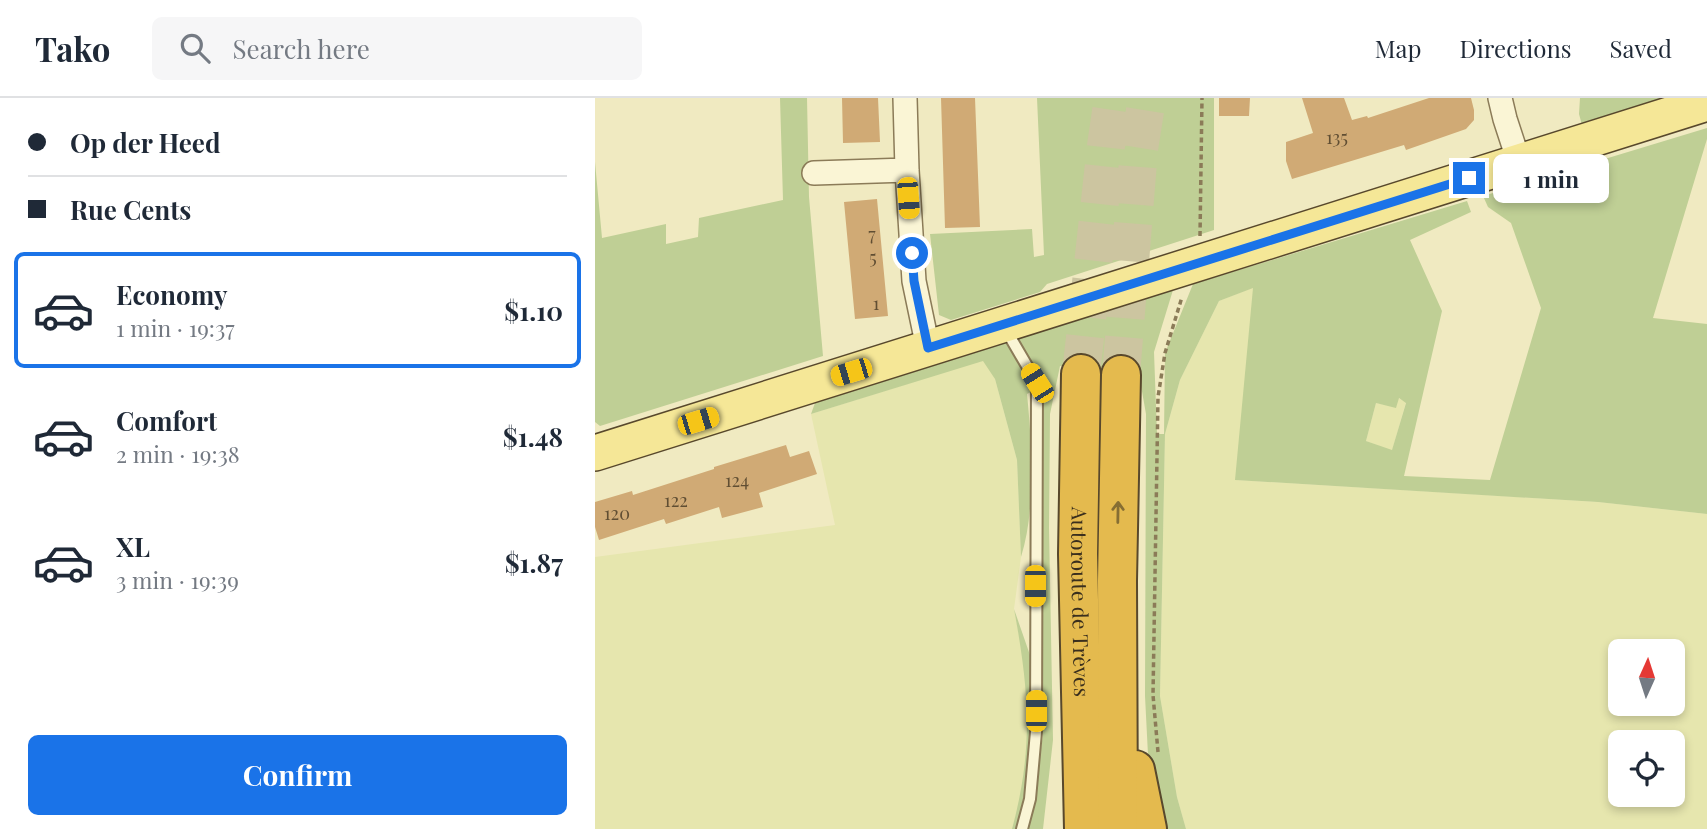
<!DOCTYPE html>
<html lang="en">
<head>
<meta charset="utf-8">
<style>
	body { margin:0; font-family:"Playfair Display",serif; background:#f6f6f7; color:#1f2937; height:100vh; display:flex; flex-direction:column; font-size:26px; white-space:nowrap }
	* { box-sizing:border-box; margin:0 }
	p { font-size:23px; color:#747a83 }
	.icon { flex:none; width:38px; height:38px; fill:none; stroke:currentColor; stroke-width:2; stroke-linecap:round; stroke-linejoin:round }
	.map { position:relative; flex:1; overflow:hidden }
	.side { display:flex; flex-direction:column; background:#fff; width:595px }
	.side>* { flex:none }
	.top-card { display:grid; align-content:center; height:154px; padding:0 28px; background:#fff }
	.needle { width:46px; rotate:3deg }
	.fabs { position:absolute; left:1013px; top:541px; display:grid; gap:14px }
	.fabs a { display:grid; place-items:center; width:77px; height:77px; border-radius:10px; background:#fff; box-shadow:0 4px 10px #0003; font-size:35px }
	.end { position:absolute; width:32px; height:32px; margin:-16px; border:9px solid #1a73e8; background:#fff; box-shadow:0 0 0 4px #fff }
	.from { border-radius:50% }
	.bubble { position:absolute; height:49px; border-radius:10px; background:#fff; box-shadow:0 4px 10px #0003; font-size:23px; font-weight:700; line-height:49px; text-align:center }
	.car { position:absolute; width:21px; height:42px; margin:-21px -10px; border-radius:9px; box-shadow:0 0 5px 2px #0007; background:linear-gradient(#f5c518 24%,#345 0 40%,#f5c518 0 76%,#345 0 86%,#f5c518 0) }
	.top-card b { display:flex; align-items:center; gap:24px; height:66px; font-size:26px }
	.top-card b+b { border-top:2px solid #e0e1e3 }
	.top-card i { width:18px; height:18px; background:#1f2937 }
	ul { padding:0; list-style:none }
	li { display:flex; align-items:center; gap:21px; height:116px; margin:0 14px 10px; padding:0 14px; border:4px solid transparent; border-radius:10px }
	li div { flex:1 }
	li b { display:block; font-size:26px }
	li em { font-style:normal; font-weight:700 }
	li.active { border-color:#1a73e8 }
	li>.icon { width:63px; height:63px; stroke-width:1.5 }
	.primary-button { display:flex; gap:14px; margin-top:auto; padding:14px 28px }
	.primary-button a { flex:1; height:80px; border-radius:10px; background:#1a73e8; color:#fff; font-size:28px; font-weight:700; line-height:80px; text-align:center }
	header { display:flex; align-items:center; gap:42px; box-sizing:border-box; height:98px; padding:0 35px; background:#fff; border-bottom:2px solid #e0e1e3 }
	header strong { font-size:33px }
	nav { display:flex; gap:38px; margin-inline-start:auto; font-size:24px }
	.search { width:490px; height:63px; background:#f6f6f7; display:flex; align-items:center; gap:18px; box-sizing:border-box; padding:0 24px; border-radius:10px; color:#747a83; font-size:26px }
	main { display:flex; flex:1; min-height:0 }
	.map>svg:first-child { display:block }
	.farmland { fill:#e6e6ae; fill-rule:evenodd }
	.green { fill:#bfcf95; fill-rule:evenodd }
	.building { fill:#d0aa75 }
	.lines { fill:none; stroke-linecap:round; stroke-linejoin:round }
	.highway-tunnel { stroke:#ccc5a0; stroke-width:38; stroke-dasharray:38 19; stroke-linecap:butt }
	.lane-casing { stroke:#8b7b58; stroke-width:14 }
	.street-casing { stroke:#8b7b58; stroke-width:26 }
	.primary-casing { stroke:#58482c; stroke-width:38 }
	.highway-casing { stroke:#58482c; stroke-width:42 }
	.path { stroke:#8b7b58; stroke-width:3.5; stroke-dasharray:5 3.5; stroke-linecap:butt }
	.lane { stroke:#faf5d5; stroke-width:10 }
	.street { stroke:#faf5d5; stroke-width:23 }
	.primary { stroke:#f5e797; stroke-width:35 }
	.highway { stroke:#e4ba4e; stroke-width:38 }
	.oneway { stroke:#866e33 }
	.route { stroke:#1a73e8; stroke-width:9 }
	.labels { text-anchor:middle; stroke-width:6; stroke-linejoin:round; paint-order:stroke }
	.number-label { font-size:18px; fill:#604e33 }
	.street-label { font-size:21px; fill:#3a2f1d; stroke:#f7f2d1 }
</style>
</head>
<body>
<header>
<strong>Tako</strong>
<div class="search"><svg class="icon" aria-label="search" viewBox="0 0 24 24"><circle cx="10" cy="10" r="6"/><path d="M15 15l6 6"/></svg>Search here</div>
<nav><a>Map</a><a>Directions</a><a>Saved</a></nav>
</header>
<main>
<section class="side">
<div class="top-card">
<b><i class="from"></i>Op der Heed</b>
<b><i></i>Rue Cents</b>
</div>
<ul>
<li class="active"><svg class="icon" aria-label="car" viewBox="0 0 24 24"><path d="M5 17H2v-5l4-1 3-4h7l3 4 3 1v5h-3M9 17h6M6 11h13"/><circle cx="7" cy="17" r="2"/><circle cx="17" cy="17" r="2"/></svg><div><b>Economy</b><p>1 min · 19:37</p></div><em>$1.10</em></li>
<li><svg class="icon" aria-label="car" viewBox="0 0 24 24"><path d="M5 17H2v-5l4-1 3-4h7l3 4 3 1v5h-3M9 17h6M6 11h13"/><circle cx="7" cy="17" r="2"/><circle cx="17" cy="17" r="2"/></svg><div><b>Comfort</b><p>2 min · 19:38</p></div><em>$1.48</em></li>
<li><svg class="icon" aria-label="car" viewBox="0 0 24 24"><path d="M5 17H2v-5l4-1 3-4h7l3 4 3 1v5h-3M9 17h6M6 11h13"/><circle cx="7" cy="17" r="2"/><circle cx="17" cy="17" r="2"/></svg><div><b>XL</b><p>3 min · 19:39</p></div><em>$1.87</em></li>
</ul>
<div class="primary-button"><a>Confirm</a></div>
</section>
<div class="map">
<svg width="1112" height="731" viewBox="0 0 1112 731">
	<rect width="100%" height="100%" fill="#f0eac1"/>
	<path class="farmland" d="M659,189L641,382L1003,404L1112,416V731H591L582,699L565,598L570,336L585,282L624,203ZM1026,553H1078V606H1026ZM1026,644H1078V696H1026Z
		M388,262L395,269L400,281L422,362L426,459L419,511L431,572L434,634L426,699L417,731H0V459L240,427L216,316Z
		M803,300L811,304L797,353L771,343L781,305L801,309Z"/>
	<path class="green" d="M185,0H212L214,99L228,258L5,328L0,324V64L7,140L71,126V146L103,139L104,120L188,102Z
		M442,0H619V132L452,186L445,194L356,222L344,217L335,136L437,131L439,159L449,157Z
		M985,0H1072L987,27L984,16Z
		M1112,30V41L1058,220L1112,226V416L1003,404L640,382L658,190L624,203L585,282L570,336L565,598L582,699L591,731H569L553,657L550,598L551,316L543,271L465,268L455,316L454,430L458,642L448,731H431L438,708L448,636V304L442,291L432,296C437,345 441,412 426,459L422,362L400,281L388,263L216,316L220,305L578,192L559,254L562,336H569L570,255L598,186L872,103L876,114L815,142L847,213L809,378L895,382L946,210L916,125L893,109L888,98ZM804,300L811,305L797,352L771,343L781,305L801,310Z
		M419,511L436,560L437,633L433,680L421,731H417C439,650 434,592 419,511Z"/>
	<path class="building" d="M247,0H283L285,44L248,45Z
		M346,0H380L385,129L350,130Z
		M624,0H655L654,18H624Z
		M707,0H749L757,22L772,18L773,20L834,0H876L879,12V22L871,31L811,52L809,47L697,81L691,63V44L718,35Z
		M282,101L293,218L260,221L249,104Z
		M191,347L195,359L214,353L222,376L164,395L168,409L127,420L124,409L71,426L69,421L4,442L0,429V404L37,393L38,397L119,371V369Z"/>
	<g class="lines">
		<path class="highway-tunnel" d="M486,276L511,48L518,0
			M526,277L544,51L552,0"/>
		<defs>
			<path id="lane" d="M411,232L442,285L441,634L435,701L427,731"/>
			<path id="street" d="M310,0L312,72L319,183L333,250
				M905,0L910,21L924,64
				M219,75L312,72"/>
			<path id="primary" d="M0,355L1112,5"/>
			<g id="highway">
				<path id="s1" d="M486,276L483,456L489,731"/>
				<path d="M540,672L552,731"/>
				<path d="M523,731L522,483L526,277"/>
			</g>
		</defs>
		<use href="#lane" class="lane-casing"/>
		<use href="#street" class="street-casing"/>
		<use href="#primary" class="primary-casing"/>
		<use href="#highway" class="highway-casing"/>
		<path class="path" d="M605,138L607,0
			M563,654L558,597L563,299L570,255L587,199"/>
		<use href="#lane" class="lane"/>
		<use href="#street" class="street"/>
		<use href="#primary" class="primary"/>
		<use href="#highway" class="highway"/>
	</g>
	<defs><path id="oneway-shaft" d="M-6 0H5M1.5-3L5.5 0L1.5 3" fill="none" stroke-width="1.6" stroke-linecap="round" stroke-linejoin="round" transform="scale(1.75)"/></defs>
	<use class="oneway" href="#oneway-shaft" transform="translate(523 414) rotate(-89)"/>
	<g class="lines">
		<path class="route" d="M317,155L319,183L333,250L874,80"/>
	</g>
	<g class="labels">
		<g class="number-label">
			<text x="742" y="46">135</text>
			<text x="277" y="143">7</text>
			<text x="278" y="166">5</text>
			<text x="281" y="212">1</text>
			<text x="142" y="389">124</text>
			<text x="81" y="409">122</text>
			<text x="22" y="422">120</text>
		</g>
		<g class="street-label">
			<text dy="7" stroke="none"><textPath href="#s1" startOffset="228">Autoroute de Trèves</textPath></text>
		</g>
	</g>
</svg>
<div class="fabs">
<a><svg class="needle" viewBox="-14 -14 28 28"><path d="M0-13l5 13h-10z" fill="#e53935"/><path d="M0 13l5-13h-10z" fill="#747a83"/></svg></a>
<a><svg class="icon" aria-label="locate" viewBox="0 0 24 24"><circle cx="12" cy="12" r="6"/><path d="M12 2v4M12 18v4M2 12h4M18 12h4"/></svg></a>
</div>
<i class="end from" style="left:317px;top:155px"></i>
<i class="end" style="left:874px;top:80px"></i>
<div class="bubble" style="left:898px;top:56px;width:116px">1 min</div>
<i class="car" style="left:313px;top:100px;rotate:176deg"></i>
<i class="car" style="left:256px;top:274px;rotate:253deg"></i>
<i class="car" style="left:442px;top:285px;rotate:328deg"></i>
<i class="car" style="left:103px;top:323px;rotate:73deg"></i>
<i class="car" style="left:440px;top:488px;rotate:180deg"></i>
<i class="car" style="left:441px;top:613px;rotate:0deg"></i>
</div>
</main>
</body>
</html>
